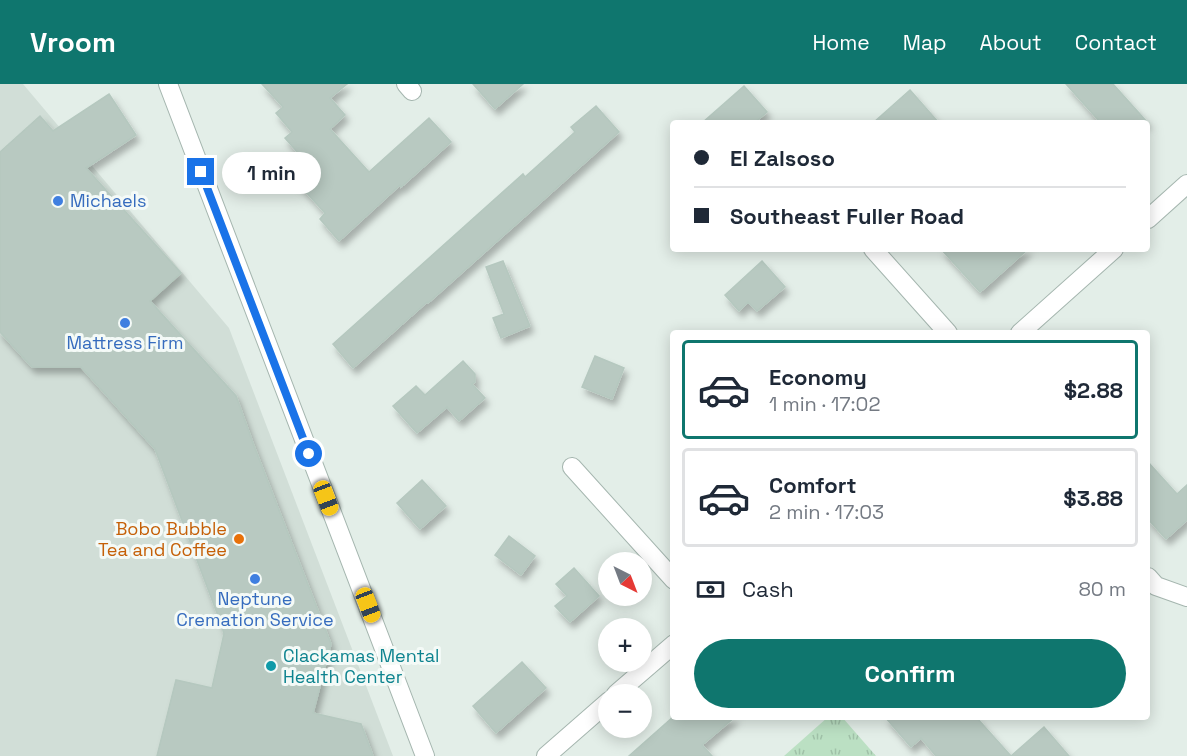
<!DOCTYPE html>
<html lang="en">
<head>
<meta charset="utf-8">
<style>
	body { margin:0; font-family:"Space Grotesk",sans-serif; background:#f6f6f7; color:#1f2937; height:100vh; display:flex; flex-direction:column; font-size:22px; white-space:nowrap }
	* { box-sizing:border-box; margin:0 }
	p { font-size:20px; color:#747a83 }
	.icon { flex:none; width:33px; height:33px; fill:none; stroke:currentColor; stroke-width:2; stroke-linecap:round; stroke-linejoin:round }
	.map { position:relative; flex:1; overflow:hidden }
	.drawer { position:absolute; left:670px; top:246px; width:480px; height:390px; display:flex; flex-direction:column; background:#fff; border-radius:6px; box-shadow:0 3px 15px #0003 }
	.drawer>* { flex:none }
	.banner { position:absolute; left:670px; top:36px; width:480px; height:132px; border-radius:6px; box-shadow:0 3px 15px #0003; display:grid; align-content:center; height:132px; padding:0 24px; background:#fff }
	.needle { width:39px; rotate:138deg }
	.controls { position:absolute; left:598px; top:468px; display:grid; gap:12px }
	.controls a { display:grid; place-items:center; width:54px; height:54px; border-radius:50%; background:#fff; box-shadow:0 3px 15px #0003; font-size:30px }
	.end { position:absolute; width:27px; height:27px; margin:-14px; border:8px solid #1a73e8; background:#fff; box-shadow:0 0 0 3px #fff }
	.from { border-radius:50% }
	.bubble { position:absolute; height:42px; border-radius:21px; background:#fff; box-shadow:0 3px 15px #0003; font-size:20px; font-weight:700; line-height:42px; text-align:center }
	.car { position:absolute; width:18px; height:36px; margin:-18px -9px; border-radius:8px; box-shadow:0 0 4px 2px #0007; background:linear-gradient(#f5c518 24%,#345 0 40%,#f5c518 0 76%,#345 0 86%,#f5c518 0) }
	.banner b { display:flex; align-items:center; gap:21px; height:57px; font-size:22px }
	.banner b+b { border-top:2px solid #e0e1e3 }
	.banner i { width:15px; height:15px; background:#1f2937 }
	ul { padding:10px 0 0; list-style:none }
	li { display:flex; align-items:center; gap:18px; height:99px; margin:0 12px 9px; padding:0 12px; border:3px solid #e0e1e3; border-radius:6px }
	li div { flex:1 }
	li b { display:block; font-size:22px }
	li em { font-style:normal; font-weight:700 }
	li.current { border-color:#0f766e }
	li>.icon { width:54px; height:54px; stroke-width:1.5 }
	.pay { display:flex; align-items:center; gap:15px; height:66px; padding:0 24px; font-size:22px }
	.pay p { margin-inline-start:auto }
	.action { display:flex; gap:12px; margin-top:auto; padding:12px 24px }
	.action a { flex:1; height:69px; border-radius:36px; background:#0f766e; color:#fff; font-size:24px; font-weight:700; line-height:69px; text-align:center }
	header { display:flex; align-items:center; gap:36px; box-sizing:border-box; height:84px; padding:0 30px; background:#0f766e; color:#fff }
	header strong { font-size:28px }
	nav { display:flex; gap:33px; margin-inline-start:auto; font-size:21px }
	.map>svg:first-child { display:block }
	.built { fill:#d1ded7 }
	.grass { fill:url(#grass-tufts) }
	.building { fill:#b8c9c1; stroke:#b5c8bf; stroke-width:1.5; filter:url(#shadow) }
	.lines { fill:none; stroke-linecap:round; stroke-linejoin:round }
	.minor-casing { stroke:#a5b6af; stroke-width:20 }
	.minor { stroke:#fff; stroke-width:18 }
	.route { stroke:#1a73e8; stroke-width:8 }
	.shop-dot { fill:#3f7fe0; stroke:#f4faf7; stroke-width:2 }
	.food-dot { fill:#e8710a; stroke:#f4faf7; stroke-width:2 }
	.culture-dot { fill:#0f9aa8; stroke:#f4faf7; stroke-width:2 }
	.labels { text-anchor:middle; stroke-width:6; stroke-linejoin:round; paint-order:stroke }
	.shop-label { font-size:18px; fill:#366cbe; stroke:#f4faf7 }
	.food-label { font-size:18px; fill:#c56008; stroke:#f4faf7; text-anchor:end }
	.culture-label { font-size:18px; fill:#0d838f; stroke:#f4faf7; text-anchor:start }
</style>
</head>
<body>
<header>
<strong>Vroom</strong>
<nav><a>Home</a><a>Map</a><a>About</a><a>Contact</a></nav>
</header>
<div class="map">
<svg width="1187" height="672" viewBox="0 0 1187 672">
	<defs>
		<pattern id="grass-tufts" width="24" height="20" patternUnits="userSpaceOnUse" patternTransform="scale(1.5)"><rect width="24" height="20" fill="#bbe0c3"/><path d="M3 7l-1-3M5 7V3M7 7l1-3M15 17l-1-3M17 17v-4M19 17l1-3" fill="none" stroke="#a0c1a8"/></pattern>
		<filter id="shadow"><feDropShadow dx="3.5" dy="6" stdDeviation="3" flood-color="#0004"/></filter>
	</defs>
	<rect width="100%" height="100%" fill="#e3eee8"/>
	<path class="built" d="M0,0H23L229,244L393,672H0Z"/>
	<path class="grass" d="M828,633H842L876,672H784Z"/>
	<path class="building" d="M262,0H347L330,14L345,31L330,45L369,88L429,34L451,58L401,103L400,101L339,157L320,135L325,129L285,85L300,71L285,54L292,48L276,29L283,23Z
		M473,0H523L495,25Z
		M1066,0H1113L1148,39H1101Z
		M744,2L767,28L754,39H702Z
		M910,6L939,39H873Z
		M109,10L136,51L86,84L181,189L150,217L236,312L254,362L331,560L313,629L361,640L373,672H157L176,596L212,604L224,550L222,542L155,365L81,283H32L0,248V68L40,32L53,47Z
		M596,22L619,48L428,219L427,218L353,284L333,260L523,90L525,93L575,48L571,43Z
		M941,165H1028L980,208Z
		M503,177L530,242L501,254L493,234L504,230L486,183Z
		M762,177L785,203L757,227L748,218L739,227L725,211Z
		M595,272L624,284L612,315L582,303Z
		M463,277L475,290V298L472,300L485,314L459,337L447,323L417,349L393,322L416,302L425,311Z
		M1148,378L1177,410L1187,401V436L1166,455L1148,435Z
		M422,396L446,422L420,445L397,419Z
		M509,452L535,472L521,491L495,471Z
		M574,484L599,512L570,538L555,522L567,512L556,500Z
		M522,578L546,604L496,649L473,622Z
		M673,633H735L702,661L712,672H629Z
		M885,633H976L1011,672L1044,643L1069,672H936L921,654L911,663Z"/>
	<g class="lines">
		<defs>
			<path id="minor" d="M168,0L425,672
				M406,0L412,7
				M1148,135L1187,100
				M873,165L948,249
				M1020,249L1114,165
				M572,383L674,496
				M1148,493L1156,502L1187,513
				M616,610L674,560
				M546,672L609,617"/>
		</defs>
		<use href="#minor" class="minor-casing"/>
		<use href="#minor" class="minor"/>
	</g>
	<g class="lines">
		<path class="route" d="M201,88L309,370"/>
	</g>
	<g class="shop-dot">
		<circle cx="58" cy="117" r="6"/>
		<circle cx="125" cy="239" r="6"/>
		<circle cx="255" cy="495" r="6"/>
	</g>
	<circle class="food-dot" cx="239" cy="455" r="6"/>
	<circle class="culture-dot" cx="271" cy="582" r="6"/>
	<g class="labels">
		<g class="shop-label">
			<text x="70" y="123" text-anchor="start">Michaels</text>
			<text x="125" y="265">Mattress Firm</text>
			<text x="255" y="521">Neptune<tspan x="255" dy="21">Cremation Service</tspan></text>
		</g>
		<g class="food-label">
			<text x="227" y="451">Bobo Bubble<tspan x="227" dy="21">Tea and Coffee</tspan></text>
		</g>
		<g class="culture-label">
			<text x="283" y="578">Clackamas Mental<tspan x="283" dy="21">Health Center</tspan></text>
		</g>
	</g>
</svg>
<div class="controls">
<a><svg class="needle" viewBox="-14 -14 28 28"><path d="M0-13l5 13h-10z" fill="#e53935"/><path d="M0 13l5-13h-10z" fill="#747a83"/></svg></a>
<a>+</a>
<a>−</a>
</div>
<i class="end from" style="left:309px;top:370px"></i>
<i class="end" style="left:201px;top:88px"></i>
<div class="bubble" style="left:222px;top:68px;width:99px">1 min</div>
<i class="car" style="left:326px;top:414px;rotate:159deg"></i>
<i class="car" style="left:368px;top:521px;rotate:159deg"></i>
<div class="banner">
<b><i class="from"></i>El Zalsoso</b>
<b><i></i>Southeast Fuller Road</b>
</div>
<section class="drawer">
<ul>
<li class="current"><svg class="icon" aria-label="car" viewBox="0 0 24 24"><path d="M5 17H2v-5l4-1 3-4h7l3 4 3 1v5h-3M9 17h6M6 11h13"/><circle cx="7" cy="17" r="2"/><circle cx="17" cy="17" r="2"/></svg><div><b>Economy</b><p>1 min · 17:02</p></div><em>$2.88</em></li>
<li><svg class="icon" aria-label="car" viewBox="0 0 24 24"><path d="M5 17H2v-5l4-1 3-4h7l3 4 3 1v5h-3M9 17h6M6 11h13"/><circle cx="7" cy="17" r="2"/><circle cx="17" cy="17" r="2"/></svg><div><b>Comfort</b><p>2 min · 17:03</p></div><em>$3.88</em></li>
</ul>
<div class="pay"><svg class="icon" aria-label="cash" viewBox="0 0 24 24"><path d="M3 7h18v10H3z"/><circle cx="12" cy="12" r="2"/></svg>Cash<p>80 m</p></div>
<div class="action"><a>Confirm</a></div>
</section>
</div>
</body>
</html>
